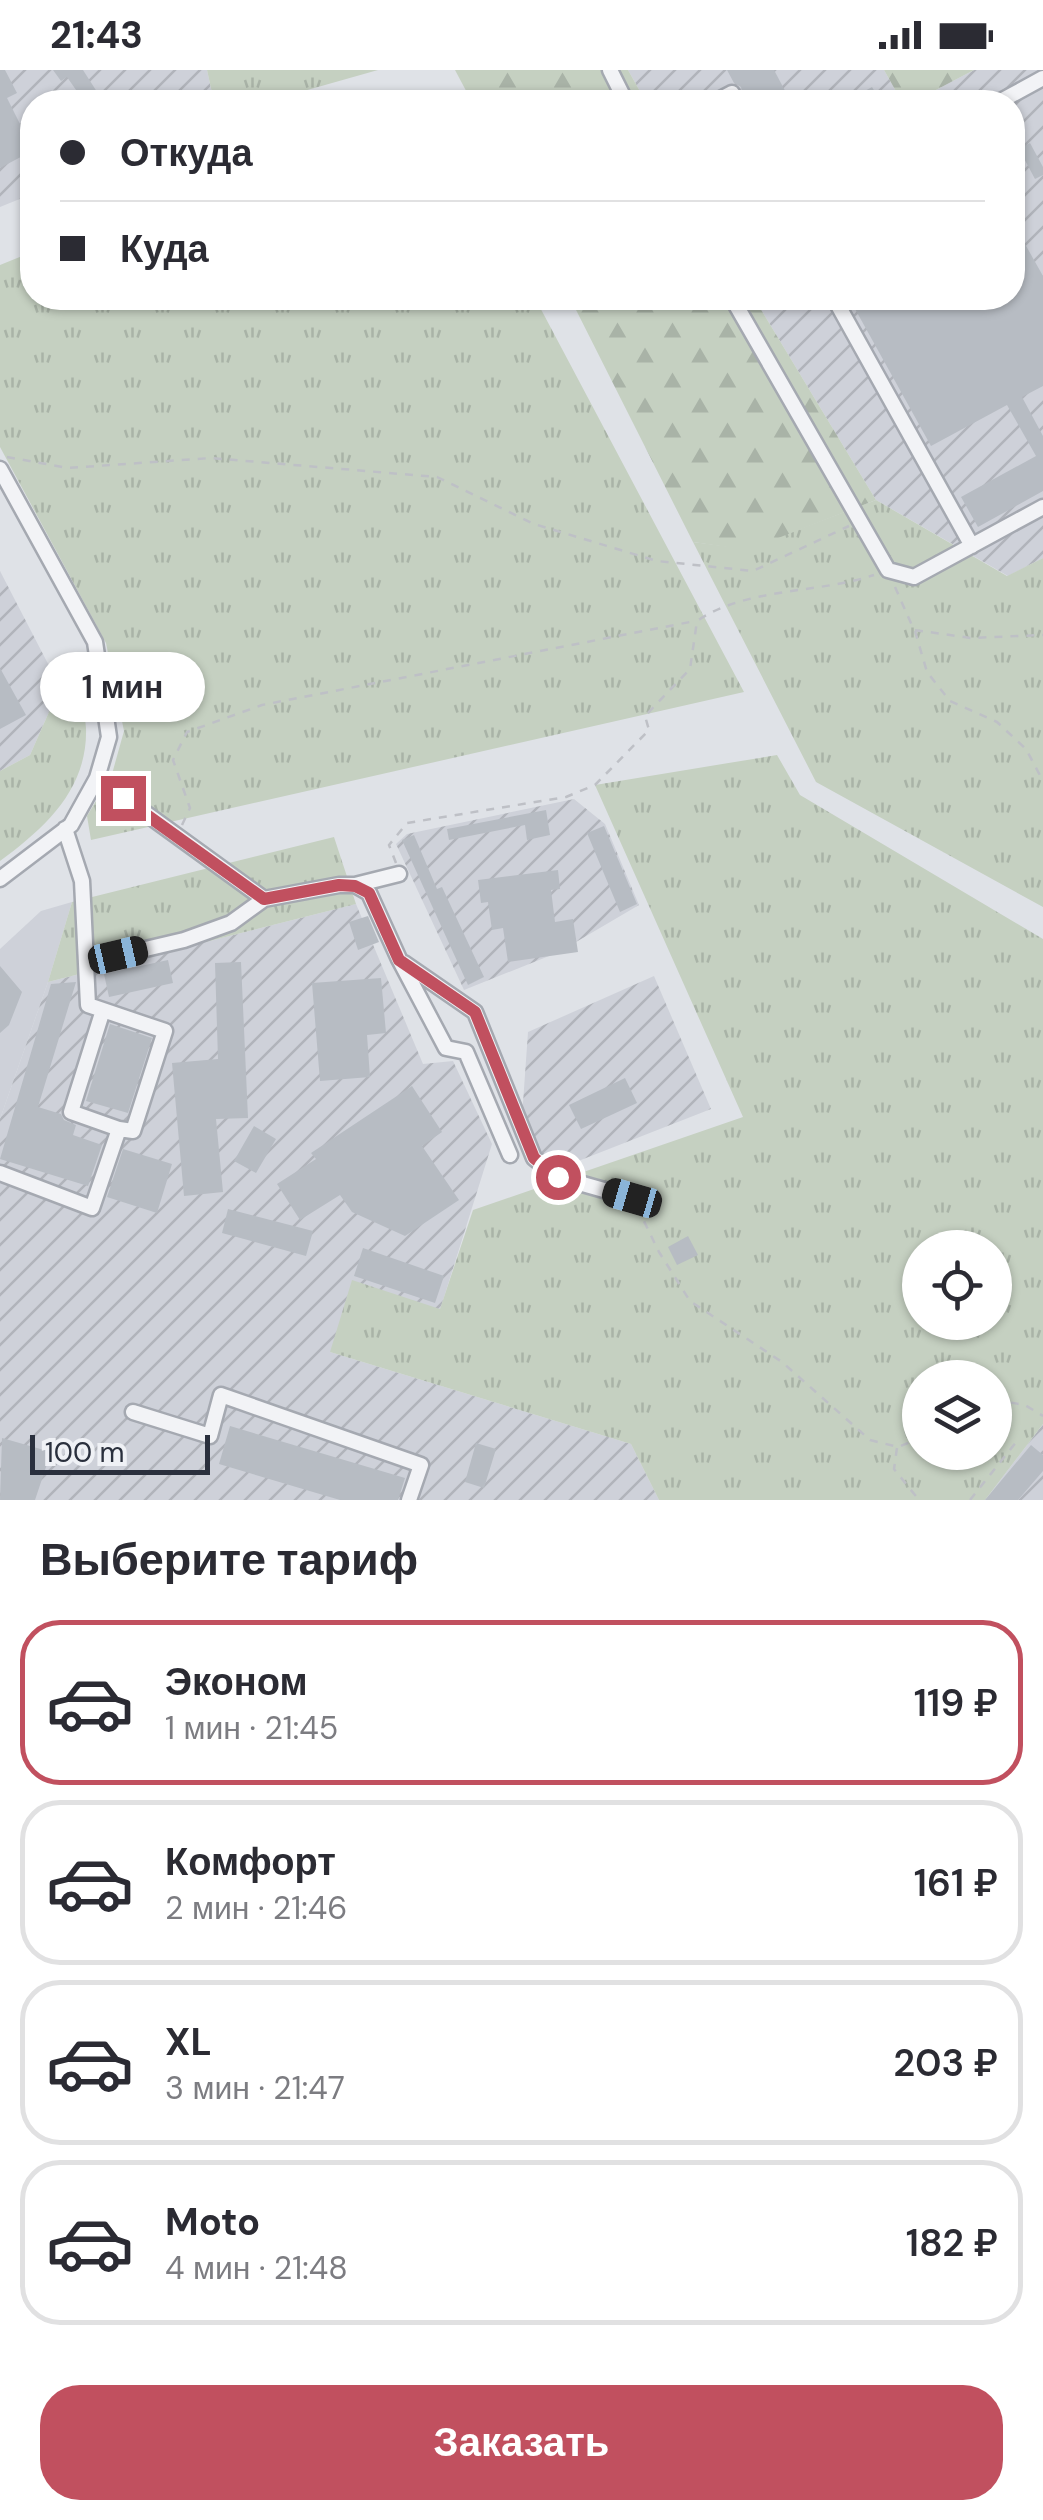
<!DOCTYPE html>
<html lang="ru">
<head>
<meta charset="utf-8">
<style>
	body { margin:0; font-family:"DM Sans",sans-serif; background:#f2f2f3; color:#2b2b33; height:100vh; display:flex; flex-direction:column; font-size:38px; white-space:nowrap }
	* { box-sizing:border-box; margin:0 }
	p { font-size:32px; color:#7c7c81 }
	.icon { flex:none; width:55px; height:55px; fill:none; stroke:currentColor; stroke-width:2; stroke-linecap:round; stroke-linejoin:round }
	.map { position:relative; height:1430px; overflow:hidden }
	.sheet { display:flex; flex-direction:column; background:#fff; flex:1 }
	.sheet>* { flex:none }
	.top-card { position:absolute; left:20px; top:20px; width:1005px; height:220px; border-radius:40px; box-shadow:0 2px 8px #0004; display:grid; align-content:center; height:220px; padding:0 40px; background:#fff }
	.buttons { position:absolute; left:902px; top:1160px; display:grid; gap:20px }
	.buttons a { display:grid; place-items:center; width:110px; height:110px; border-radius:50%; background:#fff; box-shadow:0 2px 8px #0004; font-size:50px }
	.scale { position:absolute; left:30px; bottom:25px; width:180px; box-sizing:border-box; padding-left:10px; border:5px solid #2a303d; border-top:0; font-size:28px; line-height:35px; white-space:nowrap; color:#2a303d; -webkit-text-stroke:8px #eff1f5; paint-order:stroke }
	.end { position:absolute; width:45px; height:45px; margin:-22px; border:12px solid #c1505f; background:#fff; box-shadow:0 0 0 5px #fff }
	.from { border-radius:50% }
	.bubble { position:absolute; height:70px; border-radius:35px; background:#fff; box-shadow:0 2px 8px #0004; font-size:32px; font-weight:600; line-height:70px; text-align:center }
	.car { position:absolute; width:30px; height:60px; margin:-30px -15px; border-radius:12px; box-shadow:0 0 8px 2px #0007; background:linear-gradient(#222 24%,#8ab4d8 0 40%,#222 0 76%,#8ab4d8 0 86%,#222 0) }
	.top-card b { display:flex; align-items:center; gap:35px; height:95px; font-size:38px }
	.top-card b+b { border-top:2px solid #e1e1e2 }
	.top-card i { width:25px; height:25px; background:#2b2b33 }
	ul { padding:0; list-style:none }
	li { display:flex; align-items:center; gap:30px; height:165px; margin:0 20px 15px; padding:0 20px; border:5px solid #e1e1e2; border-radius:40px }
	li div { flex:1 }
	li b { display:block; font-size:38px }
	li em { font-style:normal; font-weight:600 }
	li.active { border-color:#c1505f }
	li>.icon { width:90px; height:90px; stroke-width:1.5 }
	h2 { padding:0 40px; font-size:45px; line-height:120px }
	.primary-button { display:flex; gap:20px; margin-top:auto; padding:20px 40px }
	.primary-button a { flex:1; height:115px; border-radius:40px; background:#c1505f; color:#fff; font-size:40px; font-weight:600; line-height:115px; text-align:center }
	.status { display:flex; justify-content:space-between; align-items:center; height:70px; padding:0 50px; background:#fff; direction:ltr }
	.status svg { height:28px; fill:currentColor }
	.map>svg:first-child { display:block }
	.built { fill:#ced1d9 }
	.industrial { fill:url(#industrial-furrows) }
	.grass { fill:url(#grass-tufts); fill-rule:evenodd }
	.forest { fill:url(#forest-firs) }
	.building { fill:#b7bcc3 }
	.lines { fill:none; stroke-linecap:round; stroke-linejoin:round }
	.minor-casing { stroke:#a5a9b1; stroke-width:19 }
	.path { stroke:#bec0c6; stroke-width:2.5; stroke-dasharray:8 8; stroke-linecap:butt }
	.minor { stroke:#f2f3f6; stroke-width:14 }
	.route { stroke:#c1505f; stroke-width:12 }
</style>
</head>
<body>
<div class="status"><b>21:43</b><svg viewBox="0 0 49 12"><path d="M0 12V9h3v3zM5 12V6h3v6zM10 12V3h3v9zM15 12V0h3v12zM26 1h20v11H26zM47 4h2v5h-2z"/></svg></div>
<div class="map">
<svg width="1043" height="1430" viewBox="0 0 1043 1430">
	<defs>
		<pattern id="industrial-furrows" width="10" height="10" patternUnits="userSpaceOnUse" patternTransform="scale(2.5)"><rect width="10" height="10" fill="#ced1d9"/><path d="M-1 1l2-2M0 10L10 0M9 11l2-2" fill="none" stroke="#b1b4bb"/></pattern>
		<pattern id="grass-tufts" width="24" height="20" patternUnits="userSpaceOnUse" patternTransform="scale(2.5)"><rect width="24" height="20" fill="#c5d0c1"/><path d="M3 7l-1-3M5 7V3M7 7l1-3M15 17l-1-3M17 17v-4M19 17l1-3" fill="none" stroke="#a9b3a7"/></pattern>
		<pattern id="forest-firs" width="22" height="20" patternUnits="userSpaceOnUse" patternTransform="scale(2.5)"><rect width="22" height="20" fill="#c5d0c1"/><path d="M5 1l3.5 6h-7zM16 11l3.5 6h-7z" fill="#a9b3a7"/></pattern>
	</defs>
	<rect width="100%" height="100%" fill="#dfe2e7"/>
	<path class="built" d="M72,832L48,912L0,1049V879L41,841Z"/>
	<path class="industrial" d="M0,0H207L214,32H32V124L0,137Z
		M628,0H884L902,32H646Z
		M974,0H1043V488L1008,506L876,430L754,228H1012V32H913Z
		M0,501L60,617L30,685L0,701Z
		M574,729L605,754L639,835L559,882L464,920L396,774L407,764Z
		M356,834L423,994L453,991L492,1074L440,1240L330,1282L631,1374L659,1430H0V1049L48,912Z
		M654,906L711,1039L563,1097L541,1091L522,1047L528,962Z
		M1043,1354V1430H985Z"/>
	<path class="grass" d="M207,0H378L265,32H214Z
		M32,182V228H535L744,622L91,770L87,746L112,704L124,661L106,573L0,377V195Z
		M876,430L1007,506L1043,488V837L816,712L693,472L747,479Z
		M77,611C80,626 85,642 86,658C88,719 45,758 0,791V701L30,685L60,617Z
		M777,685L800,725L1043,869V1354L985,1430H659L631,1374L330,1282L352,1210L440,1239L473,1140L743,1047L595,715ZM920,1178H995V1252H920ZM920,1308H995V1382H920Z
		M334,767L356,834L48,912L72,832Z"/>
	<path class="forest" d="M455,0H628L646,32H472Z
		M884,0H974L913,32H902Z
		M570,228H754L876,430L747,480L693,472Z"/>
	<path class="building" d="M0,0H5L17,23L7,28L21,56L27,57L32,67V81L0,98Z
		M53,0H83L99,25L83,30L67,7L61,11Z
		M727,0H774L791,32H744L741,17L734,13Z
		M872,17L881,32H845Z
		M1030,73L1043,97V105L1035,109L1019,79Z
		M1012,151L1043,206V316L1022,327L1043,366V421L978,457L961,427L1036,386L1007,335L931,376L849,228H1012Z
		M0,598L26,645L0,659Z
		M546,740L550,765L527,770L525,755L449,770L447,759Z
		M604,756L637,834L620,842L587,763Z
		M414,765L437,819L442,817L484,907L468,915L402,770Z
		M558,800L560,819L551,820L555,852L573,849L578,882L508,892L503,858L492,860L488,832L481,833L478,810Z
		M368,846L379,872L358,880L349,852Z
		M168,890L173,913L109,927L104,904Z
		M241,892L248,1048L216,1049L223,1122L184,1126L172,993L218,989L215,893Z
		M0,896L22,922L9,955L0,963Z
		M381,908L386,963L367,965L370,1007L320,1011L312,913Z
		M76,912L38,1037L61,1044L64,1050L76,1055L73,1065L102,1075L88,1116L0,1089L51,914Z
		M110,954L152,968L128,1043L86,1031Z
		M625,1008L637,1033L581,1059L569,1035Z
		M412,1016L442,1062L422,1076L459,1130L405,1166L352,1142L340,1125L300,1150L277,1114L316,1089L311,1083Z
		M254,1056L276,1069L256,1103L234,1091Z
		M123,1079L172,1094L157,1143L107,1127Z
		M228,1139L313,1161L306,1186L222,1163Z
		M688,1166L698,1185L677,1195L668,1177Z
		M363,1178L444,1206L435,1233L354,1206Z
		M230,1356L405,1408L398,1430H340L219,1394Z
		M2,1368L51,1382L35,1430H0Z
		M476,1373L496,1379L484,1418L465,1412Z
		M1031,1375L1043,1385V1401L1018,1430H985Z"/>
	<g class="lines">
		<defs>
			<path id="minor" d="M610,0L626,32
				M715,32L732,23
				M999,32L1043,8
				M732,228L888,500L914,507L1043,437
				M834,228L972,476
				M0,399L95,572L109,667L97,708L71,755L0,809
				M97,708L264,829L339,815H355L369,823L399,889L446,978L466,982L510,1085
				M355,815L399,804
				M86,893L184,870L231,853L264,829
				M404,893L475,942L534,1088L558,1107L632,1128
				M103,940L71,1042L119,1059
				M0,1103L92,1138L119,1059L133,1061L165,961L88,935L82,811L65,759
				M133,1342L210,1366L221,1325L421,1395L409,1430"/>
		</defs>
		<use href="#minor" class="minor-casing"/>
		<path class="path" d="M7,387L68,398L211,388L437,407L534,454L657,491L753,501L849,456
			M895,517L914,560L971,568L1043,565
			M915,561L927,602L950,631L997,652L1026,679L1043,711
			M182,755L190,738L173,690L187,662L262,635L695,551
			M396,793L389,775L407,753L566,727L595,715L649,660L645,646L690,599L697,551C747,517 817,524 874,505
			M637,1137L659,1182L690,1231L782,1292L870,1370L898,1377L920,1368
			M995,1330L1025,1335L1043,1346
			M897,1378L894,1399L919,1430
			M970,1430L1017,1371"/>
		<use href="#minor" class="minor"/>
	</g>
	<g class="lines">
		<path class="route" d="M123,728L264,829L339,815L355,816L369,823L399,890L475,942L534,1088L558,1107"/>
	</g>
</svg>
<div class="buttons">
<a><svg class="icon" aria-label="locate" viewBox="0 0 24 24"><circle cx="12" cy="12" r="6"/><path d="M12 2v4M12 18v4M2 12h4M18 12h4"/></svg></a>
<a><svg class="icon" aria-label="layers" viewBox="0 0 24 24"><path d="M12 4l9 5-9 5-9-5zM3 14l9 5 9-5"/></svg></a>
</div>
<div class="scale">100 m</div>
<i class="end from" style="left:558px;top:1107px"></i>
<i class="end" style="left:123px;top:728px"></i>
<div class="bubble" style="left:40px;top:582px;width:165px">1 мин</div>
<i class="car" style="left:118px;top:885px;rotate:77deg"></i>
<i class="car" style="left:632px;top:1128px;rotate:286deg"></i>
<div class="top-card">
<b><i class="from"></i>Откуда</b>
<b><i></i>Куда</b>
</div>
</div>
<section class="sheet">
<h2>Выберите тариф</h2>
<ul>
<li class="active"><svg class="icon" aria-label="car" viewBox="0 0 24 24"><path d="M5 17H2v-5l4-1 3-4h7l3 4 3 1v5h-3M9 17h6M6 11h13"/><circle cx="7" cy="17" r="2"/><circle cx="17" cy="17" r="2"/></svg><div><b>Эконом</b><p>1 мин · 21:45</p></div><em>119 ₽</em></li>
<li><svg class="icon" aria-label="car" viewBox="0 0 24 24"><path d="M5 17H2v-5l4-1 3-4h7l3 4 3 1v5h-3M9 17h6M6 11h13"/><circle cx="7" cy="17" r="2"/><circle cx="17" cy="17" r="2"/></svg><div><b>Комфорт</b><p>2 мин · 21:46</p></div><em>161 ₽</em></li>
<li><svg class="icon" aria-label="car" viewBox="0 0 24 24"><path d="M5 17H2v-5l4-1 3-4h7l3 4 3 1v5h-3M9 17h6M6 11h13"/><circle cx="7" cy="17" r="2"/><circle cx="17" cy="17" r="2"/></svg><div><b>XL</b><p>3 мин · 21:47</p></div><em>203 ₽</em></li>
<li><svg class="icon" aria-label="car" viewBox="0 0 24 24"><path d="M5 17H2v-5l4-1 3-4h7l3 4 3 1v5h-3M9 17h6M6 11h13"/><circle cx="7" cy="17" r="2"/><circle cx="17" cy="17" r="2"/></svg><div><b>Moto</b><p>4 мин · 21:48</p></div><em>182 ₽</em></li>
</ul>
<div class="primary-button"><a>Заказать</a></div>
</section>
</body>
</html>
